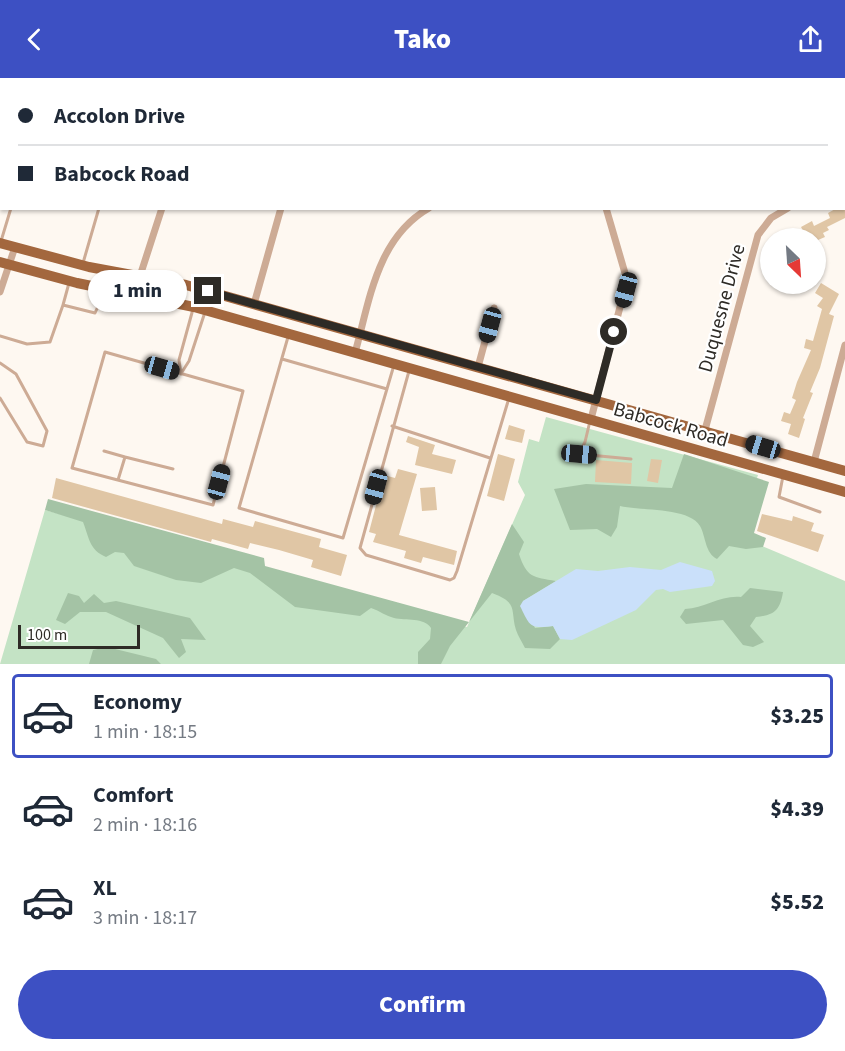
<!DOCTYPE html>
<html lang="en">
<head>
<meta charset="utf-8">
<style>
	body { margin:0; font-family:"Source Sans 3",sans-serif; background:#f6f6f7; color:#1f2937; height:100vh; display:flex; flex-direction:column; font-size:22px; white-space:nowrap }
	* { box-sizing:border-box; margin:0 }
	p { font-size:20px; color:#747a83 }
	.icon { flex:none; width:33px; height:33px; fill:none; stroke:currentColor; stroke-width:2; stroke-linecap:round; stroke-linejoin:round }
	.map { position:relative; height:586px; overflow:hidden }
	.side { display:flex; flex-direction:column; background:#fff; flex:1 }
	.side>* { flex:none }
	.top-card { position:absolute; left:0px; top:0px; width:846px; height:132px; box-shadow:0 2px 4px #0004; display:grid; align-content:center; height:132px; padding:0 18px; background:#fff }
	.needle { width:39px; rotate:155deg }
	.fabs { position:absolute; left:760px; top:150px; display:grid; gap:12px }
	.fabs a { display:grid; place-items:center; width:66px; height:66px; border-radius:50%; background:#fff; box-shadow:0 2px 4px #0004; font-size:30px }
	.scale { position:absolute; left:18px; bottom:15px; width:122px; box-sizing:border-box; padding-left:6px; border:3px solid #2e2b26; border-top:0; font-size:16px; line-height:21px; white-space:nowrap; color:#2e2b26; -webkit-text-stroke:4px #fff; paint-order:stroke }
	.end { position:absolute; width:27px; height:27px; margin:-14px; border:8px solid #2e2b26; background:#fff; box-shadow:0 0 0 3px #fff }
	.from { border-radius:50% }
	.bubble { position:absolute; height:42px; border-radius:21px; background:#fff; box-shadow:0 2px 4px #0004; font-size:20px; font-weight:800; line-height:42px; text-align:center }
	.car { position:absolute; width:18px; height:36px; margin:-18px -9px; border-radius:8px; box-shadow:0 0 4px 2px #0007; background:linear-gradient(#222 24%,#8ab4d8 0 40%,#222 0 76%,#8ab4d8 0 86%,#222 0) }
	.top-card b { display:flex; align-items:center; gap:21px; height:57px; font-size:22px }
	.top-card b+b { border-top:2px solid #e0e1e3 }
	.top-card i { width:15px; height:15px; background:#1f2937 }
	ul { padding:10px 0 0; list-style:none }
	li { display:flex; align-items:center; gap:18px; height:84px; margin:0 12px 9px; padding:0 6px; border:3px solid transparent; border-radius:6px }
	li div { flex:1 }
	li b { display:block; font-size:22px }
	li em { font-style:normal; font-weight:800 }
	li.selected { border-color:#3d50c3 }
	li>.icon { width:54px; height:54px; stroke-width:1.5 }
	.action { display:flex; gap:12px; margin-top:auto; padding:12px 18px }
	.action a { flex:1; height:69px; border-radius:36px; background:#3d50c3; color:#fff; font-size:24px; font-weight:800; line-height:69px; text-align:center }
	header { display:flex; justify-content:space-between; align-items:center; height:78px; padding:0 18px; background:#3d50c3; color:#fff; font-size:27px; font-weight:800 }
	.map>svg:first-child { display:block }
	.green { fill:#c4e3c5 }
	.forest { fill:#a4c3a5 }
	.water { fill:#cae0fa }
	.building { fill:#e0c6a5 }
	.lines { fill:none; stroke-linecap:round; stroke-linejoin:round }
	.lane { stroke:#cdab95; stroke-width:3 }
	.street { stroke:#cdab95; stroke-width:7 }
	.primary { stroke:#a3673e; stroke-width:10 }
	.route { stroke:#2e2b26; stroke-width:8 }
	.labels { text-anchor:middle; stroke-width:4.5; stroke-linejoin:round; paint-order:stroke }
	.street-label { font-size:20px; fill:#2e2b26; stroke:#fff }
</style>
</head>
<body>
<header><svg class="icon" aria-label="back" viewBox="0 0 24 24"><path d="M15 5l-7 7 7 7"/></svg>Tako<svg class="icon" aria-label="share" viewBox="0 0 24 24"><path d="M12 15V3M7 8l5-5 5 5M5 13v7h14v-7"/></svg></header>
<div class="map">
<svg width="845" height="586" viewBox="0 0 845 586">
	<rect width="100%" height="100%" fill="#fef8f1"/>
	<path class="green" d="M546,339L758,397L738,458L845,503V586H0L45,432L467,549L525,417L518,404L529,361L539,364Z"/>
	<path class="forest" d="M684,376L769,404L754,455L766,460L763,469L746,471L729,468L717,481C705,475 706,459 700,448C689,429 640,433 620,428L617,449L611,459L597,451L570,452L554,411L586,406L672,410Z
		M48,421L264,480L265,488L469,544L512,446L524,464L519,476C527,500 533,499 556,503L523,523L535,550L553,548L560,561L550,571L525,570C522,564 518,558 516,552C510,532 519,525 492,515L450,568L441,586H418V574L430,561L431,550C424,539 406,543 394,540C386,538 380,533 371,530L360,538L295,529L250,495L234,490L201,505L176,502L134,488L124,475L115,474L106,479C89,472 89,459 83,444L45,432Z
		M750,510L783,514C780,533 774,537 756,539L750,548L764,564L753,569L743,567L723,542L686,546L680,539L685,531C705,530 721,517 741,519Z
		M68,515L79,518L84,525L94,516L104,525L116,523L190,540L206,562L181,561L186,574L179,580L163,560L106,534H80L65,546L56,542Z
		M107,569L156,581L161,586H89L93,572Z"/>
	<path class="water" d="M680,484L712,493L715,503L712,508L670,514L663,511L656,512L636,532L572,562L560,561L553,548C529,551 530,548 520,528L523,523L576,491L598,493L630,489L661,492Z"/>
	<path class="building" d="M837,130H845V140L827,149L829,152L823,155L825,159L818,162L807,160L801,149L812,143L814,148L830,140L828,135Z
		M821,205L839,216L829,236L834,238L820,290L810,314L813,315L803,340L805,341L799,360L788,356L791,346L781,343L784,334L790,336L796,322L792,320L797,304L811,272L804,270L806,261L813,263L822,231L817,228L823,220L815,215Z
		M509,347L525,352L522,365L505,361Z
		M408,358L435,367L432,376L456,382L452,396L415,387L419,369L406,364Z
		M498,376L515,381L504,423L487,418Z
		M651,381L662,382L658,405L647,403Z
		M596,382L632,385L631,406L595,404Z
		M398,391L417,396L399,457L457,473L454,487L423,479L421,485L404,480L406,473L373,464L376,456L369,454L384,397L395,400Z
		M56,400L222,446L223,441L253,449L255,443L321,461L319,469L347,477L341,498L311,489L313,482L279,472L250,465L248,471L212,461L211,464L52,420Z
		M435,409L437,432L422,433L420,410Z
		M762,436L792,443L793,438L814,445L811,453L824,457L818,474L757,453Z"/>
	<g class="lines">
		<path class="lane" d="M46,0L49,1
			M137,2V0
			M1,163L11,130
			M83,185L99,130
			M69,205L63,227L95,235L105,213
			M0,258L27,266L50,264L63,227
			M288,259L239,430L343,460L394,287
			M105,274L243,313L213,427L72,390Z
			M282,281L387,311
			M0,285L16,296L47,353L43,368L27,364L0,320
			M409,293L360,470L366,477L450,502L454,500L457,493L509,320
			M182,294L189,283L205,234
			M181,296L179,282L193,231
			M590,343L585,364L579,376L631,381
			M392,348L490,380
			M104,373L125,379
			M783,398L779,419L820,434
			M118,402L125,379L173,391"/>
		<path class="street" d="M566,0V2
			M200,2V0
			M318,2L319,0
			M486,2L494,0
			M794,2L796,0
			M844,101H845
			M0,214L15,169
			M137,216L140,198L162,130
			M254,226L281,130
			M355,275C370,221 377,160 429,130
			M478,289L494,230
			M591,341L627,202L606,130
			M705,352L758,157L771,140L788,130
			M814,384L845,267"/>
		<path class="primary" d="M0,165L89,189L186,207L845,393
			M0,184L77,205L194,229L845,414"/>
	</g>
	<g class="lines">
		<path class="route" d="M208,213L596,322L614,254"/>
	</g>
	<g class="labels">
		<g class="street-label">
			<text transform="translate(721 230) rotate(-75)" y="7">Duquesne Drive</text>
			<text transform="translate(671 346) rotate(16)" y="7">Babcock Road</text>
		</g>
	</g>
</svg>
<div class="fabs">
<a><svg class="needle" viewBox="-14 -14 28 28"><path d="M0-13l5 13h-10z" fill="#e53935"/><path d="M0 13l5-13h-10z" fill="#747a83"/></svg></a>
</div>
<div class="scale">100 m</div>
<i class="end from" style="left:614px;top:254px"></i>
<i class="end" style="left:208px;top:213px"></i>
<div class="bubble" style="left:88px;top:192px;width:99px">1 min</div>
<i class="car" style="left:626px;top:212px;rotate:195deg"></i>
<i class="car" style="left:490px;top:247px;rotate:195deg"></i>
<i class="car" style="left:162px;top:290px;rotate:106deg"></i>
<i class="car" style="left:763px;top:369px;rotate:287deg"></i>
<i class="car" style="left:579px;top:376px;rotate:95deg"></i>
<i class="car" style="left:219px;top:404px;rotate:15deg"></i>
<i class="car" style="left:376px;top:409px;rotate:195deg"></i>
<div class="top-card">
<b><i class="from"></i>Accolon Drive</b>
<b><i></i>Babcock Road</b>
</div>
</div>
<section class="side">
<ul>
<li class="selected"><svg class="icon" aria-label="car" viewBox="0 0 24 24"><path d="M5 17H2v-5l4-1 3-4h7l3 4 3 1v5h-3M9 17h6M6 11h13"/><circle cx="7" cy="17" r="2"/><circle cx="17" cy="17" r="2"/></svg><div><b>Economy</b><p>1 min · 18:15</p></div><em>$3.25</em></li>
<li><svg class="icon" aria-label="car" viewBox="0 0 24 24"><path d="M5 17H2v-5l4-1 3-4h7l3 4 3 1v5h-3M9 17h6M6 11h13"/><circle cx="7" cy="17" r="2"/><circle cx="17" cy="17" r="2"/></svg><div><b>Comfort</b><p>2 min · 18:16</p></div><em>$4.39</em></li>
<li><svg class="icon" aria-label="car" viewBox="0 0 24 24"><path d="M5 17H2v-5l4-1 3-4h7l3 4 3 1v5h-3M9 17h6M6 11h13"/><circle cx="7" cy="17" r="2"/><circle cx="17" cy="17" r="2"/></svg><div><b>XL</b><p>3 min · 18:17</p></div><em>$5.52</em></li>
</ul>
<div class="action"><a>Confirm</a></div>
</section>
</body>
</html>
